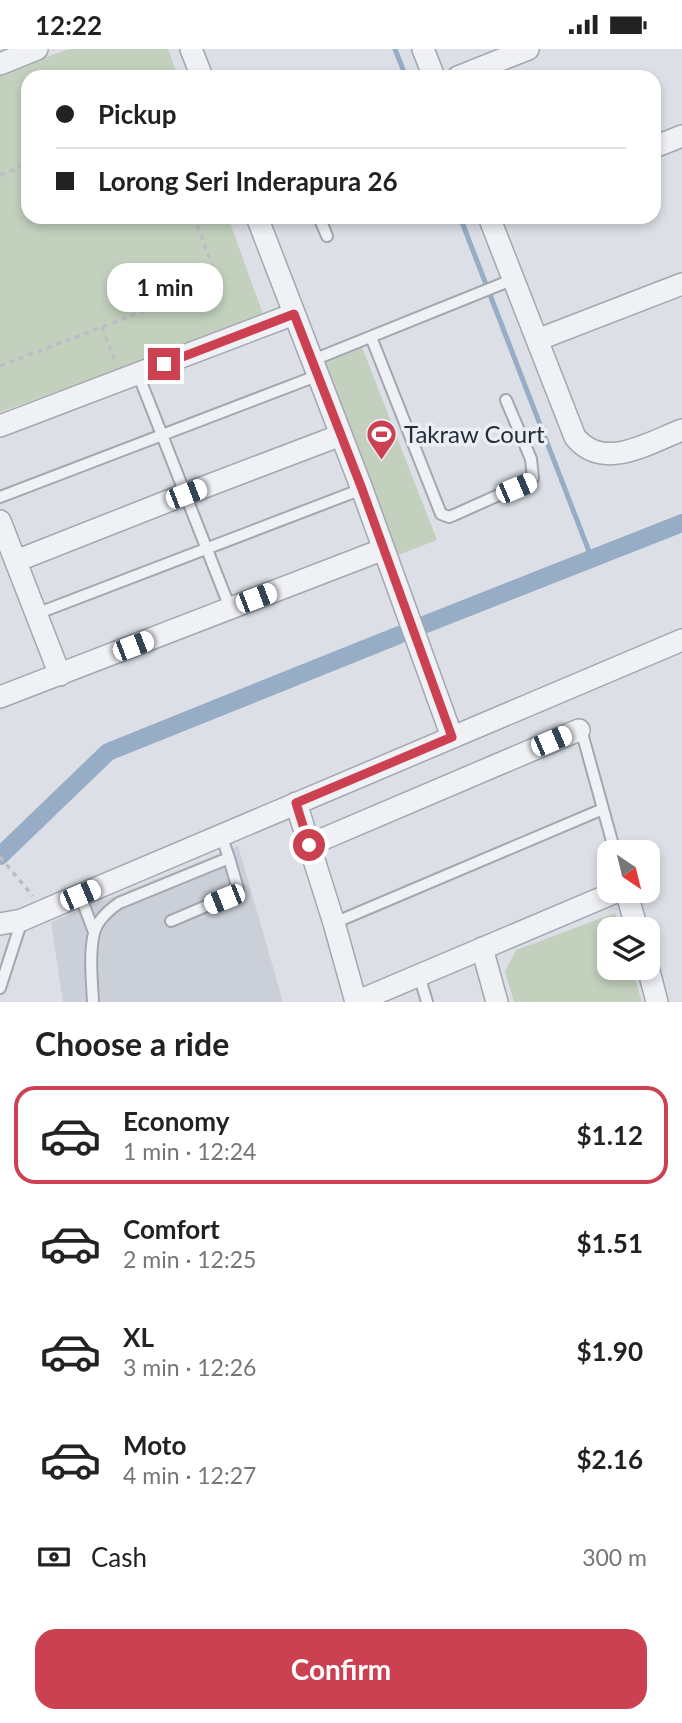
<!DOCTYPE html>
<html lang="en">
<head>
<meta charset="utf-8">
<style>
	body { margin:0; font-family:Lato,sans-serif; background:#f2f2f2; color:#222; height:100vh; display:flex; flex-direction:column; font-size:26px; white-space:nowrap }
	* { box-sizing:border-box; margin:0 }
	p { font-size:23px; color:#767676 }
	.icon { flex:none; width:38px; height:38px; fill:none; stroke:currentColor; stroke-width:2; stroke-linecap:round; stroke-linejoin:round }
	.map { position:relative; height:953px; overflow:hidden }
	.panel { display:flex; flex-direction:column; background:#fff; flex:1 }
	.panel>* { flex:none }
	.banner { position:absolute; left:21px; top:21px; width:640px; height:154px; border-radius:21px; box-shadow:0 4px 10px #0003; display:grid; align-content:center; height:154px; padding:0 35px; background:#fff }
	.needle { width:46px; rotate:145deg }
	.controls { position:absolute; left:597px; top:791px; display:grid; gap:14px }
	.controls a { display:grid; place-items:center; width:63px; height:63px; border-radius:14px; background:#fff; box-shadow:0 4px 10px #0003; font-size:35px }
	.end { position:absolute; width:32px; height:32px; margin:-16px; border:9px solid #cc4152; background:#fff; box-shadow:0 0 0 4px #fff }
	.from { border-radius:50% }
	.bubble { position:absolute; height:49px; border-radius:21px; background:#fff; box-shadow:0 4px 10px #0003; font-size:23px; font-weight:700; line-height:49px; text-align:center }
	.car { position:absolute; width:21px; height:42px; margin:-21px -10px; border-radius:9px; box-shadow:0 0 5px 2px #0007; background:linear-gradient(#fff 24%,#345 0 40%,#fff 0 76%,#345 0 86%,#fff 0) }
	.banner b { display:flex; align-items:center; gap:24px; height:66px; font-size:26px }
	.banner b+b { border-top:2px solid #e0e0e0 }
	.banner i { width:18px; height:18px; background:#222 }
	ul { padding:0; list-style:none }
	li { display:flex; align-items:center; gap:21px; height:98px; margin:0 14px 10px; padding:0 21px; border:4px solid transparent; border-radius:21px }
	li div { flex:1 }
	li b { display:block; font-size:26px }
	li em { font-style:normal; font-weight:700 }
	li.current { border-color:#cc4152 }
	li>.icon { width:63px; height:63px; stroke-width:1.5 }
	h2 { padding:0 35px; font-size:32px; line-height:84px }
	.pay { display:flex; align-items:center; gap:18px; height:77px; padding:0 35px; font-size:26px }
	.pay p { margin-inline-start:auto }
	.action { display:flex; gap:14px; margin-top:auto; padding:14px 35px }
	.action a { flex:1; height:80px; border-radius:21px; background:#cc4152; color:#fff; font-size:28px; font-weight:700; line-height:80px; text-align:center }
	.status { display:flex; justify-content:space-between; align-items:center; height:49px; padding:0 35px; background:#fff; direction:ltr }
	.status svg { height:19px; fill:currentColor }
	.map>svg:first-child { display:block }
	.built { fill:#cacfd8 }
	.green { fill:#c2d0bd }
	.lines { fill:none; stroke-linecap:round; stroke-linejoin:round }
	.stream { stroke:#97adc6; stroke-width:5 }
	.canal { stroke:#97adc6; stroke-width:18 }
	.lane-casing { stroke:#a2a7b0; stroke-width:14 }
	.street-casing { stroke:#a2a7b0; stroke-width:24 }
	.path { stroke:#bbbec5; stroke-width:3.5; stroke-dasharray:5 5; stroke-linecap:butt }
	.lane { stroke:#eff1f5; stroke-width:10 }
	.street { stroke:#eff1f5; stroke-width:21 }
	.route { stroke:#cc4152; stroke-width:9 }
	.labels { text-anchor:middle; stroke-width:7; stroke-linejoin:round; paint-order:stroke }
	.poi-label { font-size:24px; fill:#262e3c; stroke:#ebeff4; text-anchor:start }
</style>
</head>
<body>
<div class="status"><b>12:22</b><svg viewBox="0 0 49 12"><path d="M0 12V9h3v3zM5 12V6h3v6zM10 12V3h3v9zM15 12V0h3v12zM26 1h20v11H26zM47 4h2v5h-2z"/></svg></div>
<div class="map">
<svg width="682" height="953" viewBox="0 0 682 953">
	<rect width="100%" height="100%" fill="#dce0e6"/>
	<path class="built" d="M238,797L283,953H63L51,873Z"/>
	<path class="green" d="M69,0H168L178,28H28V168H228L264,268L0,363V25Z
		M360,293L437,491L393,508L319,306Z
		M615,864L620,880H609V919H632L642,953H514L505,922L516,901Z"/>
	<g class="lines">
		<path class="stream" d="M395,0L406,28
			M460,168L592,510"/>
		<path class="canal" d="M426,575L682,474
			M0,807L108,703L399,586"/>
		<defs>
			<path id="lane" d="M319,168L327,187
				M371,288L441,465L449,468L454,466L530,432L533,429L531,410L506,351
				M313,311L514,230
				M138,325L230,559
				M0,448L319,326
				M36,565L362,440
				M579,681L582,684L615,803
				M80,846L94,883
				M171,872L237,844L238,840L229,809
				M334,874L603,760
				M419,926L427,953
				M0,939L22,871
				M93,953C92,932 89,905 94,884C97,872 109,861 119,854L229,809L221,786"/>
			<path id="street" d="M191,0L202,28
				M423,0L434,28
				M0,15L37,0
				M458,28L528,0
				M654,98L682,87
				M257,168L362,440L452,688
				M489,168L575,388C603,423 648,394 682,381
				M537,291L682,235
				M0,377L294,265
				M0,472L60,626
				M16,512L186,445L341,386
				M0,648L384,500
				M296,754L334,874L356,953
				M309,796L579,681
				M626,842L637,880
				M0,875L22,871L45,861L682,591
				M482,899L497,953
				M648,918L657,953
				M356,953L618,842"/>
		</defs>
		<use href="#lane" class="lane-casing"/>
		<use href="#street" class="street-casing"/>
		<path class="path" d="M0,126L28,115
			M102,278L116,315
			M0,317L219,233L194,168
			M0,808L33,847"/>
		<use href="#lane" class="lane"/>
		<use href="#street" class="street"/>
	</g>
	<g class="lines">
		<path class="route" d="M164,315L294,265L362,440L452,688L296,754L309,796"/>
	</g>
	<defs>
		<symbol id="stadium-pin" viewBox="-11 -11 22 30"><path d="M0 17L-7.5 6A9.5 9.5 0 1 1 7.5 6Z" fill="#cc4152" stroke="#ebeff4"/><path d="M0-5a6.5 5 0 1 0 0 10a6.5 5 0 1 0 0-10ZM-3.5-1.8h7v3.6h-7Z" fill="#fff"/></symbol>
	</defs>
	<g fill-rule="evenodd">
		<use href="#stadium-pin" x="364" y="368" width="35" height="47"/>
	</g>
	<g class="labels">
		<g class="poi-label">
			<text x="404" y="394">Takraw Court</text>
		</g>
	</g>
</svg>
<div class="controls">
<a><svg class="needle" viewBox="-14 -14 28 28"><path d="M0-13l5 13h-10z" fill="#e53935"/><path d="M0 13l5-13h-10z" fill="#767676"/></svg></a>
<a><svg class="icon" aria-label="layers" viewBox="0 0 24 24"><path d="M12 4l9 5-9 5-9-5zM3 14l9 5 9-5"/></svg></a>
</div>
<i class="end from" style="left:309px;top:796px"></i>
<i class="end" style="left:164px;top:315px"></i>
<div class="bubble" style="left:107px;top:214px;width:116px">1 min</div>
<i class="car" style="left:516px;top:439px;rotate:67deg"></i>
<i class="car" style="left:186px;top:445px;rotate:69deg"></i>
<i class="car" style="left:256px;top:549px;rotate:69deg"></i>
<i class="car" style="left:133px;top:597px;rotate:69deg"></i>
<i class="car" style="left:551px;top:692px;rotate:67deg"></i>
<i class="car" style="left:80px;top:846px;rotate:67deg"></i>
<i class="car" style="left:224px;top:850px;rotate:248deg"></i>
<div class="banner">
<b><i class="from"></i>Pickup</b>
<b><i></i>Lorong Seri Inderapura 26</b>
</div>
</div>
<section class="panel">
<h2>Choose a ride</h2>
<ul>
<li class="current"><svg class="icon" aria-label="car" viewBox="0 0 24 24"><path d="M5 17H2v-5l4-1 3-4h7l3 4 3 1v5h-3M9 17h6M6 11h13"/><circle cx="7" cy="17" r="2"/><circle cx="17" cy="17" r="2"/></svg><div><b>Economy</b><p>1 min · 12:24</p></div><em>$1.12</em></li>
<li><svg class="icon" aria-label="car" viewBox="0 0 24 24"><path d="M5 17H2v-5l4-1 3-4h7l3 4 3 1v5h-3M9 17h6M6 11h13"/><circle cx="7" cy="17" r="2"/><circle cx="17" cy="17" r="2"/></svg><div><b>Comfort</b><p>2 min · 12:25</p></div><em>$1.51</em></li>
<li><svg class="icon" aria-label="car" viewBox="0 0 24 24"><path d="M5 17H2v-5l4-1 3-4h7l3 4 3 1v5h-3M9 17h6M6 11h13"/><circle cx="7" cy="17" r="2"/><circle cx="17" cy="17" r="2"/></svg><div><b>XL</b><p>3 min · 12:26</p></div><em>$1.90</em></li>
<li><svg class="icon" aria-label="car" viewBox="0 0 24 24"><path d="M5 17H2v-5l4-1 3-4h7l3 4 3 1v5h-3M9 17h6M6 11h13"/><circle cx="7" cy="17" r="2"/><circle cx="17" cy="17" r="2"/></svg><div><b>Moto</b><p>4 min · 12:27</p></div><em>$2.16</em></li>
</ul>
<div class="pay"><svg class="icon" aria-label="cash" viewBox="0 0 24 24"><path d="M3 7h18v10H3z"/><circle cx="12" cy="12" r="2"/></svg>Cash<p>300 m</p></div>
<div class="action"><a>Confirm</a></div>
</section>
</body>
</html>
